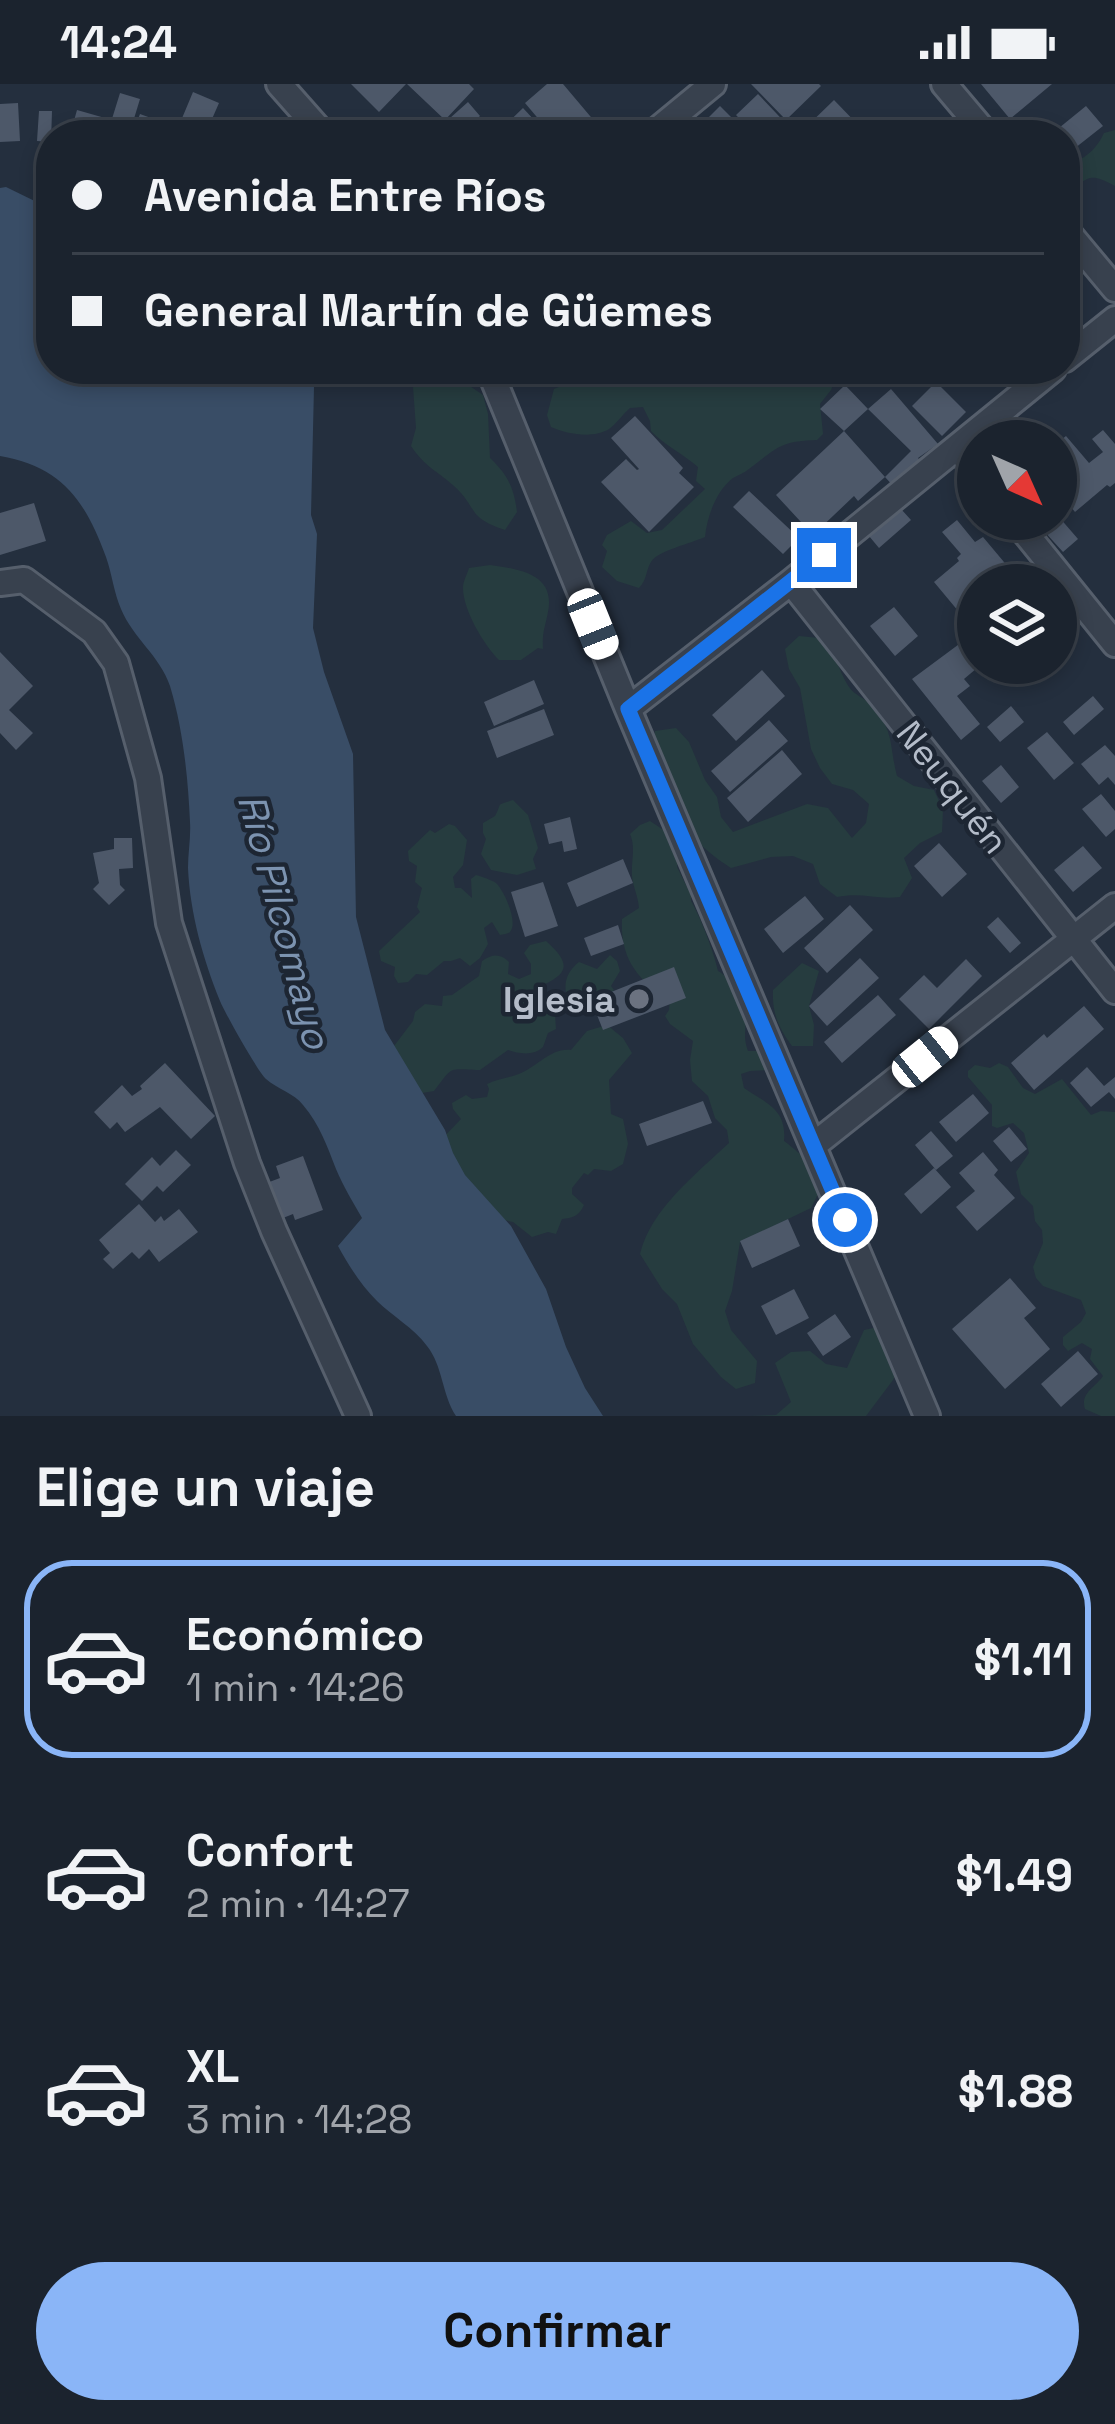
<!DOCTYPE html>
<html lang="es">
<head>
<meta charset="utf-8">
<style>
	body { margin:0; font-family:"Space Grotesk",sans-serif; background:#242b36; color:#f1f3f6; height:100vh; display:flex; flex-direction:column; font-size:45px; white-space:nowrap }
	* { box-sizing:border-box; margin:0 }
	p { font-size:39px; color:#a0a4aa }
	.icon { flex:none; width:66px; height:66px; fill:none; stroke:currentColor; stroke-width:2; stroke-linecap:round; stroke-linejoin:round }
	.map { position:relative; height:1332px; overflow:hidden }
	.drawer { display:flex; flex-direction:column; background:#1b232e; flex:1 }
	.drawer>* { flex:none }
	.guide { position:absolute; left:36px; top:36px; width:1044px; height:264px; border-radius:48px; box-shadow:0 6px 18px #0003,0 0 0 3px #39404a; display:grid; align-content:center; height:264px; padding:0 36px; background:#1b232e }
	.needle { width:78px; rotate:135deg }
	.controls { position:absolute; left:957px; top:336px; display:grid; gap:24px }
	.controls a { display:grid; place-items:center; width:120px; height:120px; border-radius:50%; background:#1b232e; box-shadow:0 6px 18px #0003,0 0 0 3px #39404a; font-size:60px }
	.end { position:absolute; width:54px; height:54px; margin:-27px; border:15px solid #1a73e8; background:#fff; box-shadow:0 0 0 6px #fff }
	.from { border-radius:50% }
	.car { position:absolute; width:36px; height:72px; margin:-36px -18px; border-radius:15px; box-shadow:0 0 9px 3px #0007; background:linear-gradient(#fff 24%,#345 0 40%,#fff 0 76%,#345 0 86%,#fff 0) }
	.guide b { display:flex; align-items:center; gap:42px; height:114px; font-size:45px }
	.guide b+b { border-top:3px solid #39404a }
	.guide i { width:30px; height:30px; background:#f1f3f6 }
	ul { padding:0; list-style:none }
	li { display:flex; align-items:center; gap:36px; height:198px; margin:0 24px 18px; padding:0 12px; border:6px solid transparent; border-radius:48px }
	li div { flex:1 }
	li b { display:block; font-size:45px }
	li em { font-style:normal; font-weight:800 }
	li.current { border-color:#8ab5f7 }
	li>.icon { width:108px; height:108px; stroke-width:1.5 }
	h2 { padding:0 36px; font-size:54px; line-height:144px }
	.button { display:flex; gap:24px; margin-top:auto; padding:24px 36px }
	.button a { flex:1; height:138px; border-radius:72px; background:#8ab5f7; color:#111; font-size:48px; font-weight:800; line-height:138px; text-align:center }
	.status { display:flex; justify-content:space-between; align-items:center; height:84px; padding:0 60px; background:#1b232e; direction:ltr }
	.status svg { height:33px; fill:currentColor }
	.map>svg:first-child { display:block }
	.green { fill:#263c3f }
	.water { fill:#394d66 }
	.building { fill:#4d5869 }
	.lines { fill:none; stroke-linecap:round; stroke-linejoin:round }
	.minor-casing { stroke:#565f6c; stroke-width:30 }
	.minor { stroke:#38414e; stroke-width:24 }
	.route { stroke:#1a73e8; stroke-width:15 }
	.worship-dot { fill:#6b7280; stroke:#1d2633; stroke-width:4.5 }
	.labels { text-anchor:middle; stroke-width:9; stroke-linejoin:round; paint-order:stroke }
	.street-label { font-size:36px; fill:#b4bcc9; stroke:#1d2633 }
	.poi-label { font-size:36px; font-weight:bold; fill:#b4bcc9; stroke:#1d2633; text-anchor:end }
	.water-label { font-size:39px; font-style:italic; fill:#7c93b0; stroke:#1d2633 }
</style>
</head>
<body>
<div class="status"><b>14:24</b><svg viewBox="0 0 49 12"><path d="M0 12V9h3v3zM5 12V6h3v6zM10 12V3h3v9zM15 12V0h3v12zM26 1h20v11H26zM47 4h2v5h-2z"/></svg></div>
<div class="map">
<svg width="1115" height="1332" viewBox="0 0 1115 1332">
	<rect width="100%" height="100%" fill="#242f3e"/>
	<path class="green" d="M1115,46V102C1086,86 1089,96 1065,109V75L1075,78C1089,72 1098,62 1104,49Z
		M633,285H832L837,290L831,306L820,320L823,350L817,356C780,357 777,364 749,385C744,389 738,391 733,394C716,407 707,433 705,453C692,459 657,467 651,478C645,488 648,494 639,504L617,497L602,483L607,467L602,461L607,451L631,437L647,449L662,446L705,405L696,397L698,383C683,370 663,360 651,347L650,337L643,323L630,324C623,330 616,340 609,345C593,355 567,350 551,343L547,331L554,305C573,298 575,290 596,302L600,297C615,302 622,296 633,285Z
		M449,288L483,311L488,330L490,374C508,391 514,404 517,428L505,446C466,433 479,425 454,402C436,386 426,384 411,362L416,344L413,303L428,289Z
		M490,481C517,485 556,489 548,528C545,544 542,548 543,565L538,564L521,576H499C484,561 463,526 463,504C463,497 467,491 469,484Z
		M799,552L819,554C840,575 836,582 849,603C854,611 865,614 871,621C895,647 889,661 897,692L914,702L934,706L943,726L942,748L920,759L904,774L912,794L900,813C876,816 862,808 837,813L820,800L813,780L793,772L771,773L731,784C714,773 691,756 684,736C679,724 679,710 672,699C657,675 650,678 655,647L676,644L689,658L705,696L717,713L721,733L733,748L807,720L828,724L852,754L866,739L869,720L853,706L832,700L820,684L811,665L800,604L789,585L785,565Z
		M513,716L528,731L538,764L533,775L536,785L517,791L491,786L481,770L486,755L483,749V739L495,732C503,718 494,722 513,716Z
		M650,737L668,749V759L674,763L679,773L677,783L691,811V817C700,832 714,868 718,887C730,893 745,914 746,927C747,942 742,952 748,967H762L760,972L769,986L750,987L741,990L744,1004C766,1019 787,1025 784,1057C803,1071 814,1082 821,1104L811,1124L740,1158L732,1207L725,1227L731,1246L757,1277L755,1299L736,1305L721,1293L693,1260L677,1220L662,1205L640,1170C651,1125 696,1090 729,1059L727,1046L715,1034L708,1012L692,997L690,976L693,957L670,940L665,932L669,926L670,915C637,897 620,874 622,835L639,824C638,812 633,803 632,792C631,776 636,764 630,750L640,741Z
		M449,740L455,742L467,756L463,781L453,793L455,804H461L472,814L471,795L476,791C480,792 492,796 496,799C503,805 519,838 510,848C508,850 503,850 500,851L492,838L484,844L488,860L480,874L470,882L460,874L451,877H444L427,891L416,890L408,898L398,899L394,892L395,883L381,877L379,867L420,828L417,823L422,804L415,798L417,782L409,777L408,767L430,746L435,749Z
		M546,857C578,885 562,892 534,906L551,923L555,930L556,945L548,949L543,963C534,972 519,970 508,966L480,986C447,985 454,981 434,1007L422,1009L394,962L413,937L415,928L425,920L442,922L443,912L452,911L479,892L482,877C492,870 500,869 509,878L508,890L519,895L531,890V880L524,869L530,861Z
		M610,871L617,877L620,887L611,902L614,906L610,912C596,916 588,927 574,925C561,909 563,890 579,878L597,885Z
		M802,879L819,887L809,922L814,941L813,962H792C778,943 772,929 773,906Z
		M607,941L623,954L632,969L609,996L611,1030L623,1035L628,1060L623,1080L611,1087L594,1085L588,1091L584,1089L572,1104V1110L584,1121C579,1132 573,1134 562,1135L556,1150L548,1148L532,1153L513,1138L504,1136L437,1065L439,1058L461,1035L453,1025L452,1019L466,1011L472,1015L487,1013L489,1005L487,1000C497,995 506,994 516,991C536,985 549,964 571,966L587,947Z
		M999,979L1008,983L1023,1004L1035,1010L1062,995L1091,1031L1101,1027L1115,1028V1332H1101L1085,1325C1080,1309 1095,1304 1103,1292L1090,1275L1092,1265L1082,1259L1068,1267L1063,1261V1253L1081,1238L1086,1229L1081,1216L1043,1202L1036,1194L1033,1183L1043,1159L1042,1146L1035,1137L1033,1122L1021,1110L1016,1088L1029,1069L1024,1049L1013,1039L997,1044L992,1042V1021L968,993V987L975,981L990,984Z
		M883,1242L903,1276L893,1296L866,1332H750L776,1331L791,1318L775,1279L791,1268L810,1267L826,1280L847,1284L864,1246Z"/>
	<path class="water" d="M6,103L51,125V285H293L314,303L311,431L317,450L313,544L324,588L353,670L356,833L385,946L445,1046L453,1069L465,1091L511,1142L546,1205L566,1263L585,1304L603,1332H456C442,1311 443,1282 427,1262C414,1244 392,1232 377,1217C361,1201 349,1182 338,1162L362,1134C353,1118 343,1102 336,1085C327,1062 320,1041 303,1021C294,1009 277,1005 266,995C258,988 225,929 220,917C203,875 190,829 188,784C188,769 191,753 190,738C188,693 183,645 170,602C160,572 133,554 121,525C114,509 112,490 106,473C85,416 62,383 0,372V104Z"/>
	<path class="building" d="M351,0H406L379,28Z
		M407,0H469L474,5L445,36Z
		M547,0H563L601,45L594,51H552L525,19Z
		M751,0H819L821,2L786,36Z
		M981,0H1052L1010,35Z
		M193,8L219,19L205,51H175Z
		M120,9L140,15L129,51H107Z
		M758,10L795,49L793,51H755L736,31Z
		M834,16L862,45L855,51H803L800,49Z
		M468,18L480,32L464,47L468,51H431Z
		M18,19L20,57L0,58V20Z
		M720,22L749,51H696L694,48Z
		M1086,22L1103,42L1070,68L1065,61V51H1057L1054,48Z
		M523,24L548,51H495Z
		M77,26L105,34L100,51H70Z
		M39,27H52L51,58L37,57Z
		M140,30L162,38L157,51H132Z
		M936,298L966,328L942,352L912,322Z
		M845,301L868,325L844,347L885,393L858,417L854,412L813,451L776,411L844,347L820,325Z
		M891,305L938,360L918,374L922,379L896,405L885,393L911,367L868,325Z
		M635,332L683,384L679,389L694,403L649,448L601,398L626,375L637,386L639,385L611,354Z
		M1103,346L1115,360V399L1110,403L1107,401L1075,428L1062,412L1056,417V360L1066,352L1089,379L1103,368L1092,355Z
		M749,407L799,454L783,470L733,423Z
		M34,419L46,457L0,471V429Z
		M901,425L911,436L879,464L869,452Z
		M1059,433L1078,455L1063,468L1043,446Z
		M957,436L975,458L983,453L1019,496L1012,501H978V512L959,528L934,498L959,477L957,474L961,470L942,448Z
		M894,523L918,552L895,572L870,542Z
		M970,552L978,562V579H983L964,595L970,602L957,612L980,640L961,656L912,595Z
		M0,568L33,602L9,626L33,649L16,666L0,649Z
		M762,586L785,612L736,657L712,631Z
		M534,596L544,620L494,642L484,618Z
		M1093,612L1104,625L1074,651L1063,638Z
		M1011,622L1024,638L1000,658L987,643Z
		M544,625L554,651L497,674L487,647Z
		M769,636L788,657L730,708L711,687Z
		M1047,648L1074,679L1054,696L1027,664Z
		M1105,661L1115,672V701L1108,693L1099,701L1081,680Z
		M782,666L802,690L748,738L727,714Z
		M1001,681L1019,703L1001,719L982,697Z
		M1101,710L1115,727V745L1106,753L1082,725Z
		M570,733L577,765L564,768L562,757L549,760L544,740Z
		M114,754H132L133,784L119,785L120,801L125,806L109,821L93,805L99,799L93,769L114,765Z
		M939,759L967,790L942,813L914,782Z
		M1083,762L1102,784L1073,808L1054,786Z
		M623,775L633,799L577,823L567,799Z
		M543,798L558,842L525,853L511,808Z
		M805,812L824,835L783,869L764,845Z
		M850,821L873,846L827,889L804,864Z
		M998,833L1021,859L1010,869L987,843Z
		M618,841L624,860L591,872L584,854Z
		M860,874L879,894L827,942L809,922Z
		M966,875L982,892L929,945L899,915L924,891L937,904Z
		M674,883L686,914L603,946L591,916Z
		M878,911L896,931L842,979L824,958Z
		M1084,922L1104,945L1034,1006L1011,979L1044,950L1047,954Z
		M165,979L215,1032L191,1055L160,1023L125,1048L117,1038L110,1045L94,1028L122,1001L132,1012L142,1005L140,1002Z
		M1087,983L1104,1002L1115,993V1015L1109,1008L1091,1023L1070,999Z
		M973,1010L989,1029L956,1058L939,1038Z
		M703,1017L712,1039L647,1062L639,1040Z
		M1009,1043L1027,1065L1011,1078L993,1057Z
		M931,1047L953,1072L936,1086L915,1061Z
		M176,1066L191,1081L163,1108L157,1102L142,1117L125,1100L152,1073L160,1082Z
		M983,1068L998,1086L994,1091L1015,1114L977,1147L956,1123L975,1107L959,1089Z
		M303,1072L323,1126L295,1136L293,1130L278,1136L264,1100L280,1094L276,1082Z
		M934,1084L951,1103L921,1130L904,1110Z
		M139,1120L155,1138L161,1132L164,1137L179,1125L198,1148L159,1178L149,1165L139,1175L132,1168L113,1185L103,1175L110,1169L99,1156Z
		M788,1135L800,1162L752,1184L740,1157Z
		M1010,1194L1036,1224L1024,1234L1050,1265L1005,1305L952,1245Z
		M794,1205L809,1234L776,1251L761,1222Z
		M835,1230L851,1253L823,1272L807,1249Z
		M1078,1267L1098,1290L1061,1323L1041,1300Z"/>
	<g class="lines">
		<defs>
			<path id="minor" d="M279,0L324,51
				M944,0L987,51
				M651,51L713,0
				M1065,145L1115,205
				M1065,275L1115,235
				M489,285L628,625L927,1332
				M957,363L978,390
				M1014,435L1115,560
				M791,498L1115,907
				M0,499L24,496L94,548L116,579L148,694L169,839L247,1079L274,1147L358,1332
				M628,625L791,498L1053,285
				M814,1061L1115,822"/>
		</defs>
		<use href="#minor" class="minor-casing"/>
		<use href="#minor" class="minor"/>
	</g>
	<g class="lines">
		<path class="route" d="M824,471L628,625L845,1136"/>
	</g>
	<circle class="worship-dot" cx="639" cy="915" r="12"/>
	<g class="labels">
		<g class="street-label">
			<text transform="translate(953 703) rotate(52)" y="13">Neuquén</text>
		</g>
		<g class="poi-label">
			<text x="615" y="928">Iglesia</text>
		</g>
		<g class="water-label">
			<text transform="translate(285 837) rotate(75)" y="14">Río Pilcomayo</text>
		</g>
	</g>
</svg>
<div class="controls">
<a><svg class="needle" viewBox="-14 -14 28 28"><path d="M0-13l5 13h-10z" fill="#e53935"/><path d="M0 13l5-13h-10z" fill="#a0a4aa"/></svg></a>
<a><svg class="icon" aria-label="layers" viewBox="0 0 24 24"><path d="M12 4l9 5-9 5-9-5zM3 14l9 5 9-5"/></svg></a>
</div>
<i class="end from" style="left:845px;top:1136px"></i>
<i class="end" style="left:824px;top:471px"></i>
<i class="car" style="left:593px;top:540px;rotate:158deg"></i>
<i class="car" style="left:925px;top:973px;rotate:51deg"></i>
<div class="guide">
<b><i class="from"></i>Avenida Entre Ríos</b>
<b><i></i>General Martín de Güemes</b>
</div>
</div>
<section class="drawer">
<h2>Elige un viaje</h2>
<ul>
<li class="current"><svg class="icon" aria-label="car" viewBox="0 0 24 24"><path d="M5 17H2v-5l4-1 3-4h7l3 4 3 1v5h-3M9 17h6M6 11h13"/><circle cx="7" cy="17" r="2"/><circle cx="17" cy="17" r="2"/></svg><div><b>Económico</b><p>1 min · 14:26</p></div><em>$1.11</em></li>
<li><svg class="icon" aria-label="car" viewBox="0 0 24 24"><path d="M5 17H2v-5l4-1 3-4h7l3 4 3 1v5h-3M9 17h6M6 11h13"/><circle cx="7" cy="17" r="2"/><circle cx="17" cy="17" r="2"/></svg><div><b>Confort</b><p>2 min · 14:27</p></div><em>$1.49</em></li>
<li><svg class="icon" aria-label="car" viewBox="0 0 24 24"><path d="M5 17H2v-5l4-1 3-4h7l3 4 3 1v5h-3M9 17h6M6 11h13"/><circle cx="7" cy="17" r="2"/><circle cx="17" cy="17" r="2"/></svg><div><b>XL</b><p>3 min · 14:28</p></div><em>$1.88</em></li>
</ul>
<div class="button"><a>Confirmar</a></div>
</section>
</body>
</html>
